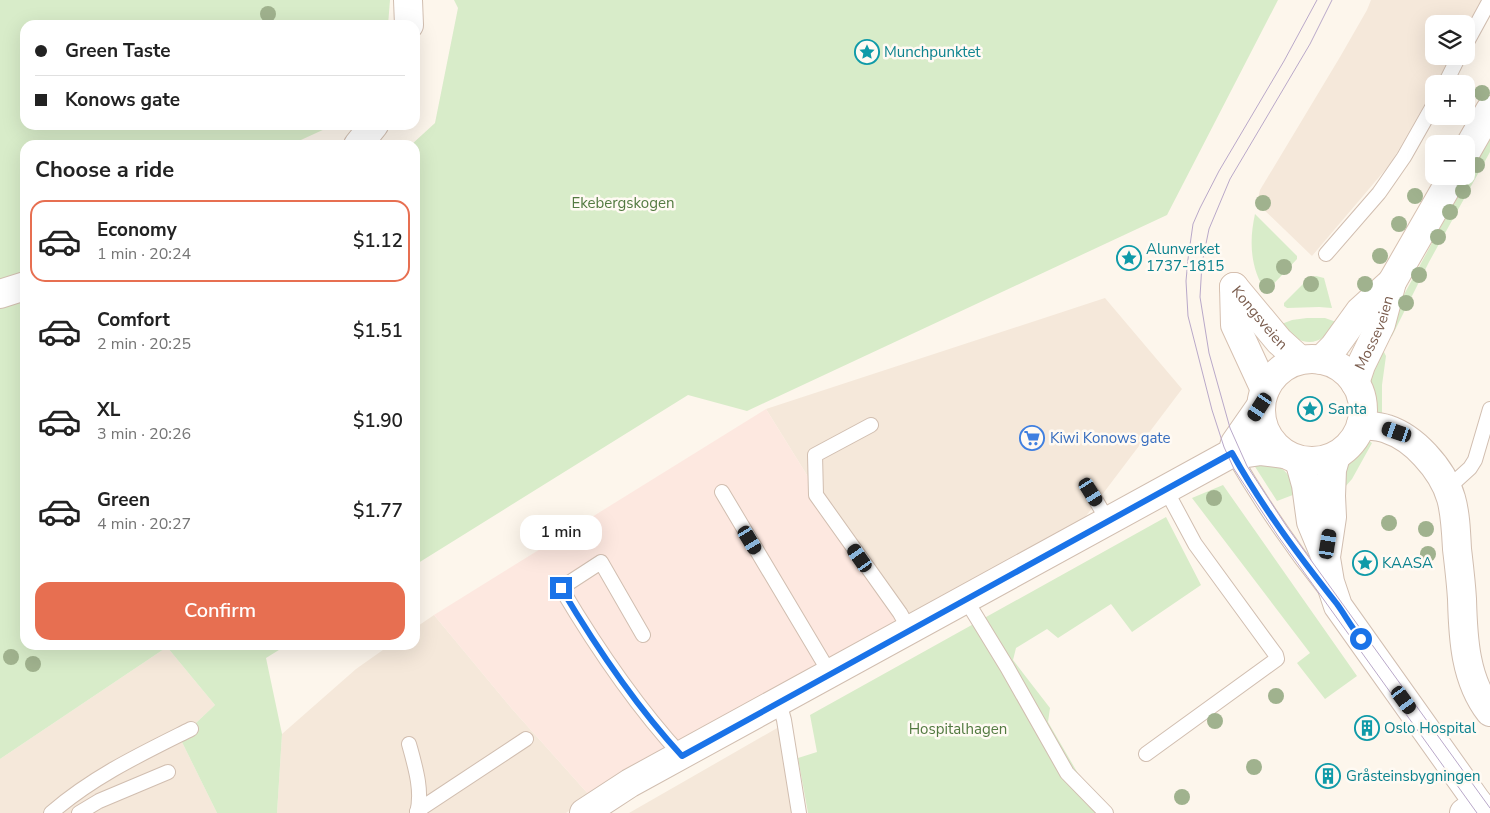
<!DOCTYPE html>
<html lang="en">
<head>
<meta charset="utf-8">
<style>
	body { margin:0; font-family:"Nunito Sans",sans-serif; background:#f6f6f6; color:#222; height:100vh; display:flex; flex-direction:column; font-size:19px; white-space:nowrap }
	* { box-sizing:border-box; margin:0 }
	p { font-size:16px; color:#767676 }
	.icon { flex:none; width:28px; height:28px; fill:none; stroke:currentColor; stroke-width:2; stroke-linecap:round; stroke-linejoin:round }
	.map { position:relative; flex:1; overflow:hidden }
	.panel { position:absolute; left:20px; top:140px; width:400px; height:510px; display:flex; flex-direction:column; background:#fff; border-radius:15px; box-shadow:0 5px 20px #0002 }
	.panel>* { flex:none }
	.banner { position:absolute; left:20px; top:20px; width:400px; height:110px; border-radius:15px; box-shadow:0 5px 20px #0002; display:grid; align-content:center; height:110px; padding:0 15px; background:#fff }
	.fabs { position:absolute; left:1425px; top:15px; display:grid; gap:10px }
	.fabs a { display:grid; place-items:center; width:50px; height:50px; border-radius:10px; background:#fff; box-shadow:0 5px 20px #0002; font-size:25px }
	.end { position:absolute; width:22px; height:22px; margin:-11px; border:6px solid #1a73e8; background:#fff; box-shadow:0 0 0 2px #fff }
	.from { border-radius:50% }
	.bubble { position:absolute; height:35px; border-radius:15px; background:#fff; box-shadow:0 5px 20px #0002; font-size:16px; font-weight:600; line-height:35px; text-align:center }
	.car { position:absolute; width:15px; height:30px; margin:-15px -8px; border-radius:6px; box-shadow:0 0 4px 1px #0007; background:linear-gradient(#222 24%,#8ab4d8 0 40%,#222 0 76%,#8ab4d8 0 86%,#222 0) }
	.banner b { display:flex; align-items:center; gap:18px; height:48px; font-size:19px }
	.banner b+b { border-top:1px solid #e0e0e0 }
	.banner i { width:12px; height:12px; background:#222 }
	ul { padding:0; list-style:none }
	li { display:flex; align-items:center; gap:15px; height:82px; margin:0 10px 8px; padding:0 5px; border:2px solid transparent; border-radius:15px }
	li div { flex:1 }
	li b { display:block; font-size:19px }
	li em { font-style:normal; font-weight:600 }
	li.on { border-color:#e76f51 }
	li>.icon { width:45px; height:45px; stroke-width:1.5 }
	h2 { padding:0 15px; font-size:22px; line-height:60px }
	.button { display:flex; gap:10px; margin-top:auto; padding:10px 15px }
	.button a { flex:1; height:58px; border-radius:15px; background:#e76f51; color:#fff; font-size:20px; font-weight:600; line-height:58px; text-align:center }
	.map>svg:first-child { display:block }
	.residential { fill:#f5e8da }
	.commercial { fill:#fde8e0 }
	.green { fill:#d8ecc9 }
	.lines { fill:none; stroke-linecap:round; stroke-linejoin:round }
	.service-casing { stroke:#d1beb0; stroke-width:16 }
	.minor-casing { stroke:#d1beb0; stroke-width:30 }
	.tertiary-casing { stroke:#d1beb0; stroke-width:30 }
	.secondary-casing { stroke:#d6c0b0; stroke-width:30 }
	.service { stroke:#fff; stroke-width:14 }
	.minor { stroke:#fff; stroke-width:28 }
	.tertiary { stroke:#fff; stroke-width:28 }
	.secondary { stroke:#fff; stroke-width:28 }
	.tram { stroke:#b9a8c9; stroke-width:1 }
	.tree { fill:#a0b28e }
	.route { stroke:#1a73e8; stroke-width:6 }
	.labels { text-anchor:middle; stroke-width:5; stroke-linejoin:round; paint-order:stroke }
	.culture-label { font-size:15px; fill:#0d838f; stroke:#fffaf3; text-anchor:start }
	.park-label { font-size:15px; fill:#537a41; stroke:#fffaf3 }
	.street-label { font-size:15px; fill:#7a5c4d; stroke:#fffaf3 }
	.shop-label { font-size:15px; fill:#366cbe; stroke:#fffaf3; text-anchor:start }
</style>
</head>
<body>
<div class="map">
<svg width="1490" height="813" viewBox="0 0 1490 813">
	<rect width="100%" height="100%" fill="#fdf6ec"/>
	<path class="residential" d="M1371,0H1484L1466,32V24H1434V56H1452L1436,84H1434V88L1391,163L1312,256L1257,203L1260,190L1340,57L1367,10Z
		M1105,298L1182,389L1080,524L898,622L766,409Z
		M434,615L513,710L590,796L566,813H277L282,734L356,669L390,645H415V628Z
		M167,647L215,705L180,738L217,813H0V759Z
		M779,727L794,813H629Z"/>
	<path class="commercial" d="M766,409L898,622L590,796L513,710L434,615Z"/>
	<path class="green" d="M0,0H390L388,25H25V125H329L327,128L290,145H25V645H287L266,658L282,734L277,813H217L180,738L215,705L167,647L0,759Z
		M454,0H1278L1167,215L747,411L688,395L415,565V145H411L435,123L458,8Z
		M1490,136V152L1429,262L1392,336L1388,338L1381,337Z
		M1255,214L1297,256V259L1266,292C1250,268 1249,241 1255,214Z
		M1316,276L1324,278L1332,308L1319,307L1287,308L1284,306V303L1309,278Z
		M1307,318H1325L1339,323C1318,348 1303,348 1279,325L1292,320Z
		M1383,350L1386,356L1382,385V415L1375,413L1368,377Z
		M1367,440L1372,443L1352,479L1345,487L1343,475L1349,464Z
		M1252,462C1282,465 1285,466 1298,493L1277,501Z
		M1223,485L1357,676L1325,699L1297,663L1310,653L1192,498Z
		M1166,517L1201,585L1132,632L1111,604L1058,638L1047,629L1016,648L1013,660L1050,708L1048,722L1101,813H808L798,758L817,752L810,715Z"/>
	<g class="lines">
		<defs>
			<path id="service" d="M1466,44L1490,0
				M1445,84L1459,56
				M1326,254L1379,193L1404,157L1434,104
				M871,425L815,455L816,495L900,613L910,631
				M1232,453C1260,501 1292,548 1327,592
				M1448,488L1470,468L1475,460L1490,409
				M722,492L831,675
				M1091,492L1108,521
				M966,600L1007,667L1067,773L1106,813
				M643,635L601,562L561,588C596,647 635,705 682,756
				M779,702L784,720L799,813
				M409,744C415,766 423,791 417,813
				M1146,754L1277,659L1276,655L1195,544L1166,490
				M417,811L526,739
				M51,813C94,776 141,754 191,729
				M79,813L99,801L168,772"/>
			<path id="minor" d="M1361,425C1370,426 1379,426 1387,429C1402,434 1414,443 1425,455C1454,486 1455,509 1457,549C1459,566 1461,582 1462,599C1463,638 1465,680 1490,712
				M1232,453L1235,443L1260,407
				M584,813L630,783L1232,453L1241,454L1261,451L1285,454
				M1464,813L1478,803"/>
			<path id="tertiary" d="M408,0L409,25
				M358,145L374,125
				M0,294L25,286
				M1299,460L1306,485L1311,522L1326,558L1330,582L1338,606L1485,813
				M1326,557L1332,517L1331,496L1332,470L1336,456"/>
			<g id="secondary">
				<path d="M1466,152L1490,110"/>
				<path d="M1234,287L1235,325L1265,390"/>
				<path id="s1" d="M1234,287L1279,341L1300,360"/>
				<circle cx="1312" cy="410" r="51"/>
				<path d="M1321,360L1334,347L1360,311L1392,282"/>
				<path id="s2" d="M1355,383L1361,365L1381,324L1392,282L1453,176"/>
			</g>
		</defs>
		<use href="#service" class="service-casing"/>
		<use href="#minor" class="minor-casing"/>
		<use href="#tertiary" class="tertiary-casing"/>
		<use href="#secondary" class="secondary-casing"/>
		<use href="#service" class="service"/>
		<use href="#minor" class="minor"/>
		<use href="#tertiary" class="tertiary"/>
		<use href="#secondary" class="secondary"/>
		<path class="tram" d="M1317,0L1284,61L1219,171L1200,208L1193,224L1188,259L1186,281L1188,316L1212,410L1224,447L1234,469L1278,536L1477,813
			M1332,0L1310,44L1230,179L1209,229L1202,263L1200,297L1209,353L1230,428L1247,466L1287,527L1490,808"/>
	</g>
	<g class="tree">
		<circle cx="268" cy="14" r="8"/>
		<circle cx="1482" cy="93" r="8"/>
		<circle cx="1477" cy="165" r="8"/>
		<circle cx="1463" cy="191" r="8"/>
		<circle cx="1415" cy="196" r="8"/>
		<circle cx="1263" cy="203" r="8"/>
		<circle cx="1450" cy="212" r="8"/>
		<circle cx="1399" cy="224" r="8"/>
		<circle cx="1438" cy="237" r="8"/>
		<circle cx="1380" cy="256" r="8"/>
		<circle cx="1284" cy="267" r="8"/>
		<circle cx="1419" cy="275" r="8"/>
		<circle cx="1311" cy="284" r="8"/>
		<circle cx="1365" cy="284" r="8"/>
		<circle cx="1267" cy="286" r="8"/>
		<circle cx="1406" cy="303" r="8"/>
		<circle cx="1214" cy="498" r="8"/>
		<circle cx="1389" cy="523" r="8"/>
		<circle cx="1426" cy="529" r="8"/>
		<circle cx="1428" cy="554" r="8"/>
		<circle cx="11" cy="657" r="8"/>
		<circle cx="33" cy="664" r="8"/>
		<circle cx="1276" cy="696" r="8"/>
		<circle cx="1215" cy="721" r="8"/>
		<circle cx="1254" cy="767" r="8"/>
		<circle cx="1182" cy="797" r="8"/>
	</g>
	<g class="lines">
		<path class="route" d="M561,588C596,647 635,705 682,756L1232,453C1262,507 1299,556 1337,604C1345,615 1352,628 1361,639"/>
	</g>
	<defs>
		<symbol id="sight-ring" viewBox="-11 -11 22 22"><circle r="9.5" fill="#fffaf3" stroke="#0f9aa8" stroke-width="1.5"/><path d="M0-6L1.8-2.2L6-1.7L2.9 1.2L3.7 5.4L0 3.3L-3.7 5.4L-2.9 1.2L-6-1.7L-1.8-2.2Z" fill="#0f9aa8"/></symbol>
		<symbol id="supermarket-ring" viewBox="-11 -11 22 22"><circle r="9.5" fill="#fffaf3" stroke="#3f7fe0" stroke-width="1.5"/><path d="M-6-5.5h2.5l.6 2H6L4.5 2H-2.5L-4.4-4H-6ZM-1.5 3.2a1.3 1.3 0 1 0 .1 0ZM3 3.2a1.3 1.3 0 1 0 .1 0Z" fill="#3f7fe0"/></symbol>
		<symbol id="building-ring" viewBox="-11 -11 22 22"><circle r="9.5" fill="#fffaf3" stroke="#0f9aa8" stroke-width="1.5"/><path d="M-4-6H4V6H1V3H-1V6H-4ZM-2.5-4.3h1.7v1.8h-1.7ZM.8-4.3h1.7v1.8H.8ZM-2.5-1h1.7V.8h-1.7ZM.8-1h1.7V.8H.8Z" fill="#0f9aa8"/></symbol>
	</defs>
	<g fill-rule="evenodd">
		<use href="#sight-ring" x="853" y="38" width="28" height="28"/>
		<use href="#sight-ring" x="1115" y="244" width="28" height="28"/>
		<use href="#sight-ring" x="1296" y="395" width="28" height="28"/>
		<use href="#supermarket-ring" x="1018" y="424" width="28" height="28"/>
		<use href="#sight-ring" x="1351" y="549" width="28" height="28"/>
		<use href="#building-ring" x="1353" y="714" width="28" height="28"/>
		<use href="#building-ring" x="1314" y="762" width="28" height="28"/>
	</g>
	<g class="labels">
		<g class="culture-label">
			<text x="884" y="57">Munchpunktet</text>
			<text x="1146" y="254">Alunverket<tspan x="1146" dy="17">1737-1815</tspan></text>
			<text x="1328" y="414">Santa</text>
			<text x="1382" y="568">KAASA</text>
			<text x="1384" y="733">Oslo Hospital</text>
			<text x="1346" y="781">Gråsteinsbygningen</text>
		</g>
		<g class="park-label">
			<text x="623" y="208">Ekebergskogen</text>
			<text x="958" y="734">Hospitalhagen</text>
		</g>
		<g class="street-label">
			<text dy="5" stroke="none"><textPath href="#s1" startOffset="40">Kongsveien</textPath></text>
			<text dy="5" stroke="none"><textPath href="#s2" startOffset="54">Mosseveien</textPath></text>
		</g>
		<g class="shop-label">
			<text x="1050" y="443">Kiwi Konows gate</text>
		</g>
	</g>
</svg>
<div class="fabs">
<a><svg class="icon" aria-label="layers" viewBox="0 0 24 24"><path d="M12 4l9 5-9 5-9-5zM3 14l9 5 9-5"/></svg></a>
<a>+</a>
<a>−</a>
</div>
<i class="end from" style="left:1361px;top:639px"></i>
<i class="end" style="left:561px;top:588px"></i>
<div class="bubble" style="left:520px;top:515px;width:82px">1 min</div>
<i class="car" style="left:1260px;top:407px;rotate:213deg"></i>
<i class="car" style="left:1397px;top:432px;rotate:289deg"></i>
<i class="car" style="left:1091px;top:492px;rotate:148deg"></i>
<i class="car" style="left:750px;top:540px;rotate:149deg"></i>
<i class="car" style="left:1328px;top:544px;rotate:9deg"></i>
<i class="car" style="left:860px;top:558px;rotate:325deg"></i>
<i class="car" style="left:1404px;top:700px;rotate:144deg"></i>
<div class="banner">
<b><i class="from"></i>Green Taste</b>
<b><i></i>Konows gate</b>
</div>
<section class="panel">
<h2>Choose a ride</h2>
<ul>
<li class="on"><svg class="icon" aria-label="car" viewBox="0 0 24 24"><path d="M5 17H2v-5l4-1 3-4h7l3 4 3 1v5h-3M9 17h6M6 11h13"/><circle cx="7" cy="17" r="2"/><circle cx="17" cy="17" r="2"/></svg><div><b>Economy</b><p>1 min · 20:24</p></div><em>$1.12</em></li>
<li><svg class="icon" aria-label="car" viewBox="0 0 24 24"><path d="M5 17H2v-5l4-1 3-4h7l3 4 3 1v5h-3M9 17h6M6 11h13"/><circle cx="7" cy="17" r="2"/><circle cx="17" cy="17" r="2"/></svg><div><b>Comfort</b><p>2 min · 20:25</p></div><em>$1.51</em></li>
<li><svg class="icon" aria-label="car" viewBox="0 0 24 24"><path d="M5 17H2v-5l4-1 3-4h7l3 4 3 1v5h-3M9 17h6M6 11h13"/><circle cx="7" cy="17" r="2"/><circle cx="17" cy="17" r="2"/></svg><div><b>XL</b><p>3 min · 20:26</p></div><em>$1.90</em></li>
<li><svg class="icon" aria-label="car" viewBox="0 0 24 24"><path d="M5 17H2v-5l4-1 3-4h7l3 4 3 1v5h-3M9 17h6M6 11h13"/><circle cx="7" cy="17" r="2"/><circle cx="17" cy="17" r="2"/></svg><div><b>Green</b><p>4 min · 20:27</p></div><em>$1.77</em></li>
</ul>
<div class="button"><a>Confirm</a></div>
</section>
</div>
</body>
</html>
